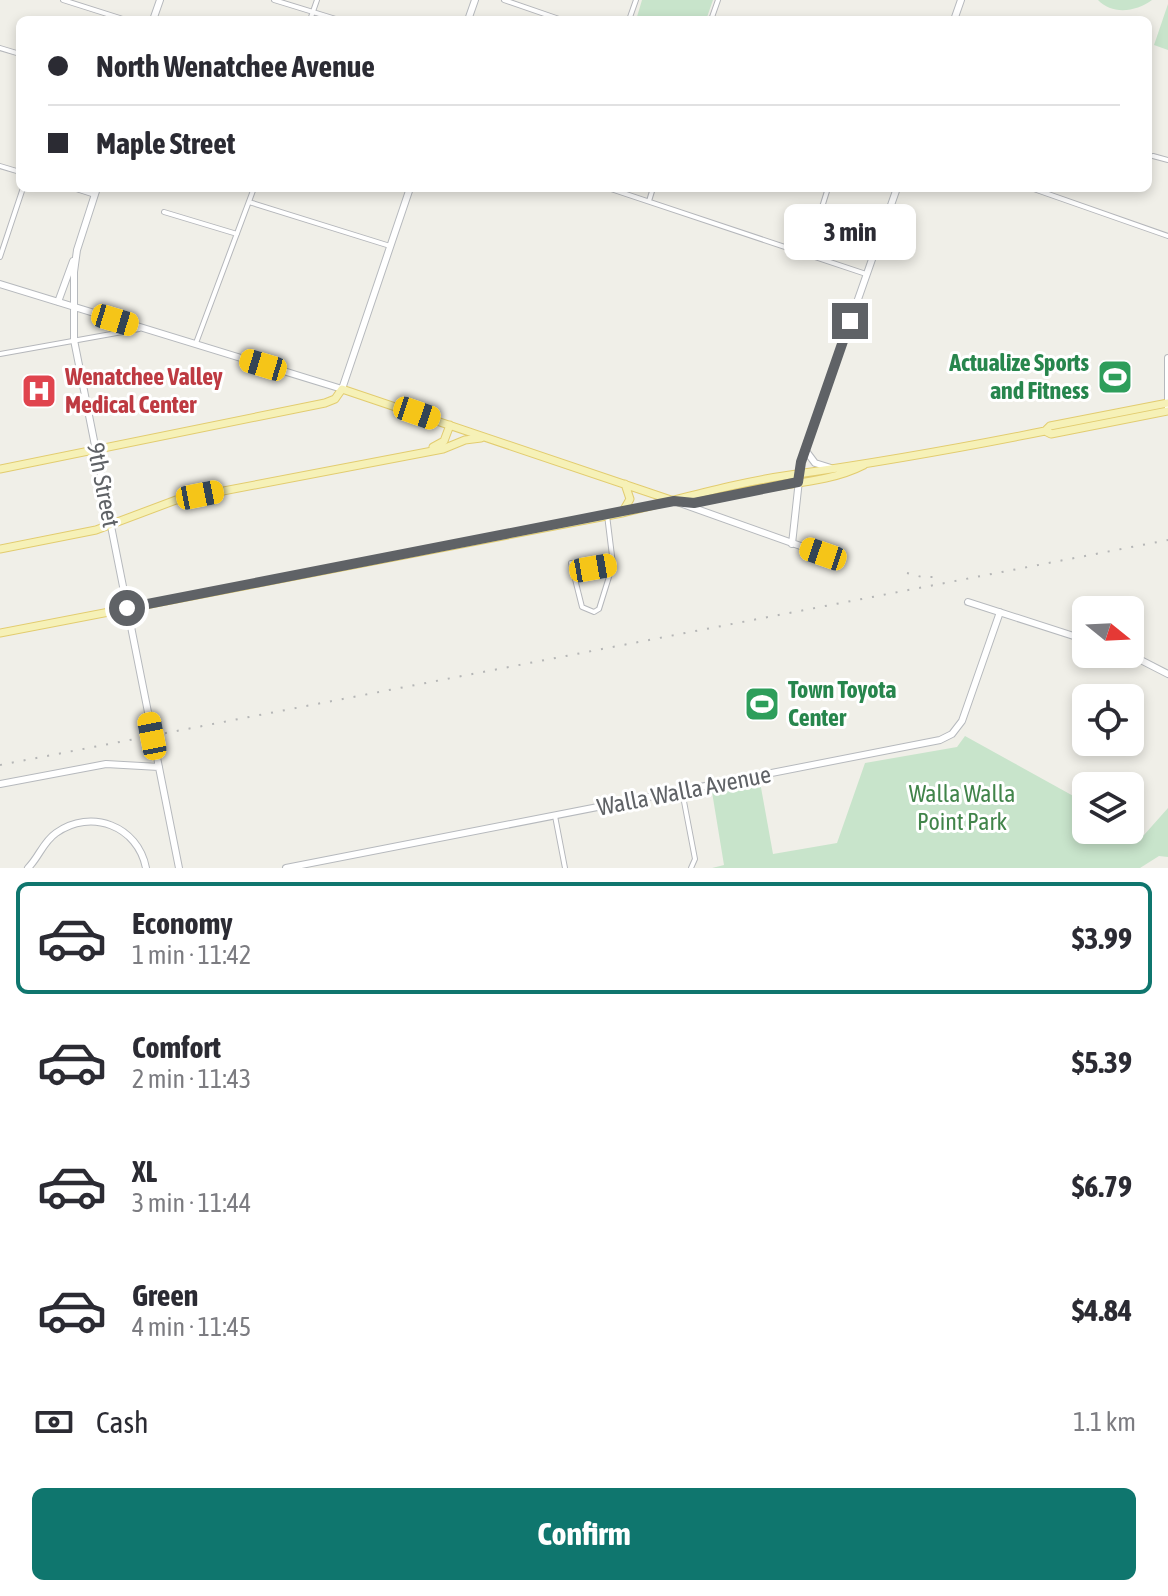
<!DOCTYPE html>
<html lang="en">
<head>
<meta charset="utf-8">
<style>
	body { margin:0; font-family:"Asap Condensed",sans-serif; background:#f2f2f3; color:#2b2b33; height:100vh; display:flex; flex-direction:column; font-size:30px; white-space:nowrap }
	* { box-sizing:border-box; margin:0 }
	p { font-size:26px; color:#7c7c81 }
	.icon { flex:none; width:44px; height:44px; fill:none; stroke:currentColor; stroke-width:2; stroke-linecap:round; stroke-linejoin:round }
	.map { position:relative; height:868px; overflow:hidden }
	.panel { display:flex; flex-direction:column; background:#fff; flex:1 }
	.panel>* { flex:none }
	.guide { position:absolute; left:16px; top:16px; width:1136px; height:176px; border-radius:12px; box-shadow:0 4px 12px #0003; display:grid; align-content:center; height:176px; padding:0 32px; background:#fff }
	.needle { width:52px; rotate:108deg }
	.fabs { position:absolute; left:1072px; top:596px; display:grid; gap:16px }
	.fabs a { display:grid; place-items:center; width:72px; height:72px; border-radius:12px; background:#fff; box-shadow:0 4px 12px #0003; font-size:40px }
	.end { position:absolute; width:36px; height:36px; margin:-18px; border:10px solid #5f6266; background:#fff; box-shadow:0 0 0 4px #fff }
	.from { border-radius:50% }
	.bubble { position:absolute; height:56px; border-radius:12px; background:#fff; box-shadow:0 4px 12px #0003; font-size:26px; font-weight:700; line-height:56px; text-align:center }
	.car { position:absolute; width:24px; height:48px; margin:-24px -12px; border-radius:10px; box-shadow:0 0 6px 2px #0007; background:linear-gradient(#f5c518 24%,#345 0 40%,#f5c518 0 76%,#345 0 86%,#f5c518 0) }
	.guide b { display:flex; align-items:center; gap:28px; height:76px; font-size:30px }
	.guide b+b { border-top:2px solid #e1e1e2 }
	.guide i { width:20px; height:20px; background:#2b2b33 }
	ul { padding:14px 0 0; list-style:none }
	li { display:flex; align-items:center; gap:24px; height:112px; margin:0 16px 12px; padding:0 16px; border:4px solid transparent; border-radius:12px }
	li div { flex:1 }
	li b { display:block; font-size:30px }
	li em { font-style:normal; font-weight:700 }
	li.on { border-color:#0f766e }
	li>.icon { width:72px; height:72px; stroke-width:1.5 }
	.pay { display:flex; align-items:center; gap:20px; height:88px; padding:0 32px; font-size:30px }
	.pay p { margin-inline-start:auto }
	.action { display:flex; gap:16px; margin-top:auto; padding:16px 32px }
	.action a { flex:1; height:92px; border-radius:12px; background:#0f766e; color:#fff; font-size:32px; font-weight:700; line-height:92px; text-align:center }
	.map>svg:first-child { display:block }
	.green { fill:#c8e4cb }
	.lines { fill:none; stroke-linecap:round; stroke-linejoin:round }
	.street-casing { stroke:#b5b7bb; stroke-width:6 }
	.secondary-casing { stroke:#b6b9bd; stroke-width:8 }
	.primary-casing { stroke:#e2cc6f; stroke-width:9 }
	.street { stroke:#fff; stroke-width:4 }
	.secondary { stroke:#fff; stroke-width:6 }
	.primary { stroke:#f6f1b7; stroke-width:7 }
	.rail { stroke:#b5b6b6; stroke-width:2; stroke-dasharray:2 10; stroke-linecap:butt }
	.route { stroke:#5f6266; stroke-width:10 }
	.labels { text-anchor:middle; stroke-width:6; stroke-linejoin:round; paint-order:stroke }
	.leisure-label { font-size:24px; font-weight:bold; fill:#27864d; stroke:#fff; text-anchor:end }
	.health-label { font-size:24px; font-weight:bold; fill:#be3a42; stroke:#fff; text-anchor:start }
	.street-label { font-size:24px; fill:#5f6266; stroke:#fff }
	.park-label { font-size:24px; fill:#41844a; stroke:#fff }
</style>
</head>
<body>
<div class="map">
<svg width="1168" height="868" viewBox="0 0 1168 868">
	<rect width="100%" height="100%" fill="#f0efe8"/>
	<path class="green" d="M642,0H713L706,20H636Z
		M1098,0H1152C1136,12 1112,15 1098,0Z
		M1168,4V50L1154,45Z
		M965,736L1086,803V830H1130V828L1144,835L1168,808V857L1159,856L1140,868H712L724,865L712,792L760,782L773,854L837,843L865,763L957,747Z"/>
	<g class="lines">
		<defs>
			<path id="street" d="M63,0L126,20
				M274,0L339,20
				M504,0L562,20
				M310,20L317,0
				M629,20L636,0
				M711,20L718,0
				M0,48L20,54
				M1153,156L1168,160
				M0,166L20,172
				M73,188L95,195
				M608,188L866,274
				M1031,188L1168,236
				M649,201L653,188
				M249,202L390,246
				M164,212L237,234
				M807,255L828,188
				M0,257L23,188
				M196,343L254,188
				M0,354L139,329
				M571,563L582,607L594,612L599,609L613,564L607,515
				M573,572L613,564
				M682,791L695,859L691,868
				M555,816L565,868"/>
			<path id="secondary" d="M153,20L160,0
				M468,20L475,0
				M954,20L961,0
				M97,188L77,250L74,272V340L179,868
				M0,284L342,389L410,188
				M58,302L73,261
				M1168,358V411
				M806,451L815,463L831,468
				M677,502L823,554
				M792,544L801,462L897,188
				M968,602L1086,640
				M1129,654L1168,674
				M0,784L106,764L159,767
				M28,868C39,857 43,842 56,833C91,808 138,826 146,868
				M286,868L940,740L952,734L962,721L1000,612"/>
			<path id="primary" d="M1045,431L1051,434L1168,411
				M433,447L444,441L450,425
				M0,469L325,403L335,399L342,389L674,501C703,505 731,494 760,489C794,483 833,481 864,465
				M622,513L630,499L625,484
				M0,549L96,530L176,500L443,449L465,440L481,438
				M0,633L622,513C677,500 733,483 790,475C875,463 960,448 1045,431L1050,426L1168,403"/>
		</defs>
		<use href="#street" class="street-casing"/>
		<use href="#secondary" class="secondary-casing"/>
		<use href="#primary" class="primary-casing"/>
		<use href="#street" class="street"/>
		<use href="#secondary" class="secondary"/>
		<use href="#primary" class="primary"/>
		<path class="rail" d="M907,573L922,577H940
			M0,765L1168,540"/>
	</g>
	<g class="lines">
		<path class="route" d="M127,608L674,501L694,503L798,482L801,462L850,321"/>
	</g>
	<defs>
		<symbol id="stadium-square" viewBox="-11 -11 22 22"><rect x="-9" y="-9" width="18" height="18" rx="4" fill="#2e9e5b" stroke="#fff"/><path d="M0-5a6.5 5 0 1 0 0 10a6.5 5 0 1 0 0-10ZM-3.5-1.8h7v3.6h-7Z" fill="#fff"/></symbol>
		<symbol id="hospital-square" viewBox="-11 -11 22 22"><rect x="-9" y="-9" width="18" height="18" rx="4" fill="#e0444e" stroke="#fff"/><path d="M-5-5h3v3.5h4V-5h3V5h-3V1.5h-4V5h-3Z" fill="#fff"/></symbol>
	</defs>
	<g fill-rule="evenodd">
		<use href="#stadium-square" x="1095" y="357" width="40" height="40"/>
		<use href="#hospital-square" x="19" y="371" width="40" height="40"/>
		<use href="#stadium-square" x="742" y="684" width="40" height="40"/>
	</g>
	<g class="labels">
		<g class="leisure-label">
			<text x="1089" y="371">Actualize Sports<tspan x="1089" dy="28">and Fitness</tspan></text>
			<text x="788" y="698" text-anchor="start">Town Toyota<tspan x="788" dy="28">Center</tspan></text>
		</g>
		<g class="health-label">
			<text x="65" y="385">Wenatchee Valley<tspan x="65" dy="28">Medical Center</tspan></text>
		</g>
		<g class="street-label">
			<text transform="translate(103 485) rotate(79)" y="8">9th Street</text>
			<text transform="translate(684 791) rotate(-11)" y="8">Walla Walla Avenue</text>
		</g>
		<g class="park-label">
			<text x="962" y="802">Walla Walla<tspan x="962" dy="28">Point Park</tspan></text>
		</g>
	</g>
</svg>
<div class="fabs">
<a><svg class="needle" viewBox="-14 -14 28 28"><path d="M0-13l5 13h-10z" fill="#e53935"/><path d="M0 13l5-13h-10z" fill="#7c7c81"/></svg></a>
<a><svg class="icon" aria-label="locate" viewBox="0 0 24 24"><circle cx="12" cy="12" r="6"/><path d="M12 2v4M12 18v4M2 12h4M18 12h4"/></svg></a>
<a><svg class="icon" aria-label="layers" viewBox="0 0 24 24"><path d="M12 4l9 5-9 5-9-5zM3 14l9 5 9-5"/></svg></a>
</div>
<i class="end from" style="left:127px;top:608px"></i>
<i class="end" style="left:850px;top:321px"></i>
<div class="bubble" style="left:784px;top:204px;width:132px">3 min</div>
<i class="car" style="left:115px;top:320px;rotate:107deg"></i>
<i class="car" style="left:263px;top:365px;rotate:287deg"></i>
<i class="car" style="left:417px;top:413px;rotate:109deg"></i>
<i class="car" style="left:200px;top:495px;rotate:79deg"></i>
<i class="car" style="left:823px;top:554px;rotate:289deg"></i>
<i class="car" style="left:593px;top:568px;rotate:80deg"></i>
<i class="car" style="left:152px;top:736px;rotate:349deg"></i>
<div class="guide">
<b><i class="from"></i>North Wenatchee Avenue</b>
<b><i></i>Maple Street</b>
</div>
</div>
<section class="panel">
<ul>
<li class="on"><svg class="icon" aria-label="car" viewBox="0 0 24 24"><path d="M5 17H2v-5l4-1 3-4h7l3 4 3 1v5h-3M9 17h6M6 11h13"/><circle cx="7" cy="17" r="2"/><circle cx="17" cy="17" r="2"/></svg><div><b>Economy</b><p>1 min · 11:42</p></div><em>$3.99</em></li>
<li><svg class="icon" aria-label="car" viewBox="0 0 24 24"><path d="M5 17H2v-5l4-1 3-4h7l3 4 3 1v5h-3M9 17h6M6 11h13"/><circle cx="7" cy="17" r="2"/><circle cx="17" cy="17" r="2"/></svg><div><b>Comfort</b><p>2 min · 11:43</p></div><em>$5.39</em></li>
<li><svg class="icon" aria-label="car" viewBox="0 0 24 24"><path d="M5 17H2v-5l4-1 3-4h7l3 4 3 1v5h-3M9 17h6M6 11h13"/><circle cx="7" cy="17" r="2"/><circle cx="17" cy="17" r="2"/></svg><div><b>XL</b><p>3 min · 11:44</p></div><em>$6.79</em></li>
<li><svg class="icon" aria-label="car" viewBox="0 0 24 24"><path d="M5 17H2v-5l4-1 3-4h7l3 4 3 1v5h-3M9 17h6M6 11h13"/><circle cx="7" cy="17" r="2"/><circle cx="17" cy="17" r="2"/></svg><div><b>Green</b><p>4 min · 11:45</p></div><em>$4.84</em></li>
</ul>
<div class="pay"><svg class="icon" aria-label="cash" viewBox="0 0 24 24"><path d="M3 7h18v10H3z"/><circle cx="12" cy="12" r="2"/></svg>Cash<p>1.1 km</p></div>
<div class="action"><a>Confirm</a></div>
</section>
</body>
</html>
